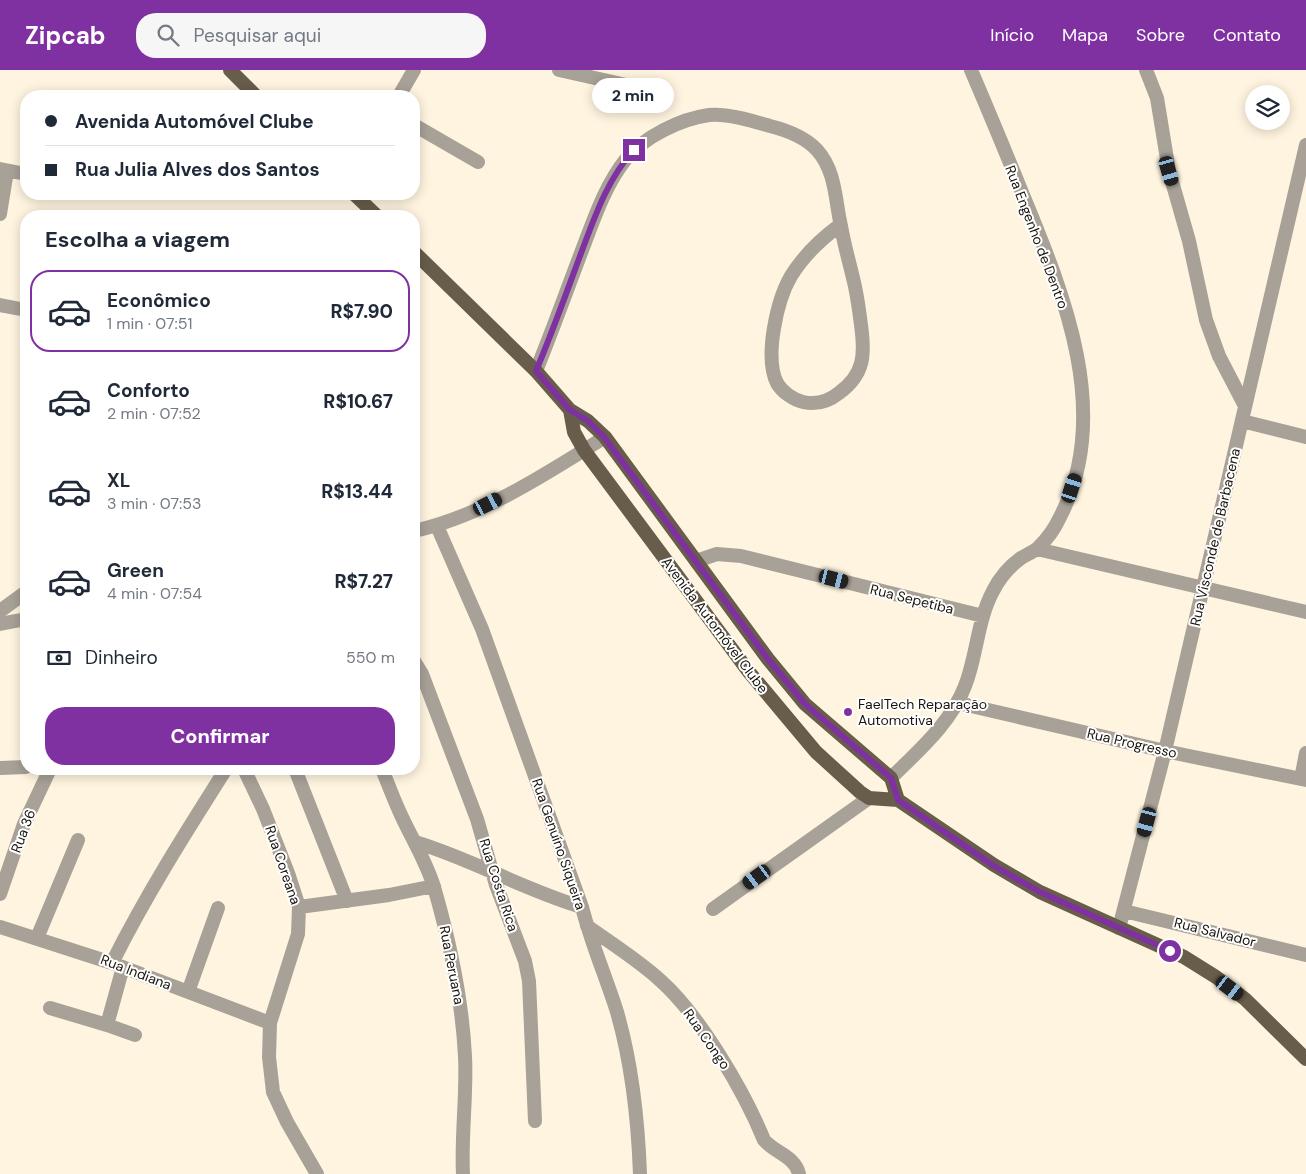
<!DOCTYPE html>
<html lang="pt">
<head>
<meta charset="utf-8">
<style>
	body { margin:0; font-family:"DM Sans",sans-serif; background:#f6f6f7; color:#1f2937; height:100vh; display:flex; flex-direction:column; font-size:19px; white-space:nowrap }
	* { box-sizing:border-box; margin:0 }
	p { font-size:16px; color:#747a83 }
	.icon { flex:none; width:28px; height:28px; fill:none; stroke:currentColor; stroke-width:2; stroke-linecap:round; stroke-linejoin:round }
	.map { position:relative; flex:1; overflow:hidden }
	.details { position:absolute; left:20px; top:140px; width:400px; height:565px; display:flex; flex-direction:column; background:#fff; border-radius:20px; box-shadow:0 2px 12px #0003 }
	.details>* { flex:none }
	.hud { position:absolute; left:20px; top:20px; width:400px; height:110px; border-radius:20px; box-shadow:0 2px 12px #0003; display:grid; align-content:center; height:110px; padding:0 25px; background:#fff }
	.fabs { position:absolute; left:1245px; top:15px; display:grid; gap:10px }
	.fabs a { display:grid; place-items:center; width:45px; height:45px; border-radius:50%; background:#fff; box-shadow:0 2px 12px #0003; font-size:25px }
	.end { position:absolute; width:22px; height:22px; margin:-11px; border:6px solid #8031a1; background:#fff; box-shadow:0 0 0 2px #fff }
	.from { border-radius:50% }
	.bubble { position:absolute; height:35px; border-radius:18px; background:#fff; box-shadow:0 2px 12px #0003; font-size:16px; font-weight:800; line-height:35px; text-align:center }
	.car { position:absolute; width:15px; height:30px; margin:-15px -8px; border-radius:6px; box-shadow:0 0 4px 1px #0007; background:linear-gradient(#222 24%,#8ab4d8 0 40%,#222 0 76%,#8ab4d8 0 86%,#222 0) }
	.hud b { display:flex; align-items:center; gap:18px; height:48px; font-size:19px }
	.hud b+b { border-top:1px solid #e0e1e3 }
	.hud i { width:12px; height:12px; background:#1f2937 }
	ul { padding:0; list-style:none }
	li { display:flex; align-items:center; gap:15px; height:82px; margin:0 10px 8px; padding:0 15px; border:2px solid transparent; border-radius:20px }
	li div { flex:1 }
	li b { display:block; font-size:19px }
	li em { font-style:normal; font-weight:800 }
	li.current { border-color:#8031a1 }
	li>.icon { width:45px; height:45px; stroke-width:1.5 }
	h2 { padding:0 25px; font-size:22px; line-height:60px }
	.pay { display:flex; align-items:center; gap:12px; height:55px; padding:0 25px; font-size:19px }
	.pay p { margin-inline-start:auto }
	.primary-button { display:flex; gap:10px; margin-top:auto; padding:10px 25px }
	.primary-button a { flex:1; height:58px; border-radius:20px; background:#8031a1; color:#fff; font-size:20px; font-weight:800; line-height:58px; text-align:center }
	header { display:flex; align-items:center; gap:30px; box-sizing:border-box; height:70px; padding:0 25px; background:#8031a1; color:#fff }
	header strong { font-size:24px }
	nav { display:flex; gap:28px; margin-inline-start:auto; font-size:18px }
	.search { width:350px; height:45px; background:#f6f6f7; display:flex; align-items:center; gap:12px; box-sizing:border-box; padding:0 18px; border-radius:20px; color:#747a83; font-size:19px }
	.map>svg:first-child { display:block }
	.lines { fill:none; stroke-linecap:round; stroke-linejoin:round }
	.minor { stroke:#a7a197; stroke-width:14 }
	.tertiary { stroke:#a7a197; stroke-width:14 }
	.primary { stroke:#675d4a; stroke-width:14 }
	.route { stroke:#8031a1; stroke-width:6 }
	.poi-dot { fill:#8031a1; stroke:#fff; stroke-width:2 }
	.labels { text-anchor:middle; stroke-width:4; stroke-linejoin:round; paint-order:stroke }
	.street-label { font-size:14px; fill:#19150c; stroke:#fff }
	.poi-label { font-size:14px; fill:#19150c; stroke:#fff; text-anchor:start }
</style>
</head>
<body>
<header>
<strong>Zipcab</strong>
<div class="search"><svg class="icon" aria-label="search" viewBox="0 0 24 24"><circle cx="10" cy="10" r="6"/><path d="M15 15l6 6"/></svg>Pesquisar aqui</div>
<nav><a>Início</a><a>Mapa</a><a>Sobre</a><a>Contato</a></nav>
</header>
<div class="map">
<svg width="1306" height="1104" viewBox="0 0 1306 1104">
	<rect width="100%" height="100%" fill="#fef4df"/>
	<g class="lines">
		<path class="minor" d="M559,0L635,17
			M1146,0L1157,28L1169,101L1189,171L1206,250L1219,286L1245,336
			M399,26L414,0
			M414,55L478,92
			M0,99L26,104
			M0,144L7,101
			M0,235L26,240
			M536,301C553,259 568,217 584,175C595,146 606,114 626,89C644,67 680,49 709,45C727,43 753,51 770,56C786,60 805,67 817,80C836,101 835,130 841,156C844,174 849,191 853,208C857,223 859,239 861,255C865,284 865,304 839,323C829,331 816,335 803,332C794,330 782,322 777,313C764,287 777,230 791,206C804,185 821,169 840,155
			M1242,351L1306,367
			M437,456L482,559L582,837C591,873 606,907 617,942C632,994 638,1050 640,1104
			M1037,479L1306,542
			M696,491L717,484L741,486L983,546
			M0,541L26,522
			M414,591L422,604L477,749L496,815L525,891L529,911L535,1051
			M958,633L1165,681L1306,710
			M0,698L26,697
			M244,699L263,739L288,803L299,837L298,864L270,953L269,987L273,1022L287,1052L317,1104
			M295,699L347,831
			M382,699C388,714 394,730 401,745C412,769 426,791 434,817C450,872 462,929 465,986C467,1025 461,1065 463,1104
			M891,708C918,681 951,653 965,616C977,586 977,551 993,521C999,509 1010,496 1021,488C1026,485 1033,482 1038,478C1046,470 1054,460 1059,449C1114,346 1064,224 1023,125C1006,83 989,42 971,0
			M1301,709L1306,683
			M415,772C472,789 524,820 582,837
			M0,824L24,754L50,699
			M299,837L389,825L434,816
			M713,839L869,728
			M1124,841L1306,885
			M587,856C612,874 638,890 661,911C700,946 744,1021 764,1070C775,1083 795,1086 799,1104
			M0,857L112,893L270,953
			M1119,858L1165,681L1306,75
			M37,868L78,770
			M112,893C146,825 186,762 226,699
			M188,922L218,838
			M50,938L107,955L135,965
			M107,955L123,897"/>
		<path class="tertiary" d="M414,461C482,446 546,404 605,367
			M0,554L26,549"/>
		<path class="primary" d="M230,0L256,26
			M354,124L377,146
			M414,182L536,301L570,340L588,351L605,367L768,589L805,634L891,708L898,730
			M570,340L574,362L584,380L749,602L816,682L860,722L869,728L898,730L994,795L1040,822L1184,887L1216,907L1245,929L1306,989"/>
	</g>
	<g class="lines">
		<path class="route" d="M634,80C607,109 594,149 580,186C566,224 552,263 536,301L570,340L588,351L604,367L768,589L805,634L891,708L898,730L994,796L1040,822L1170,881"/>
	</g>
	<circle class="poi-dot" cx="848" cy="642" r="5"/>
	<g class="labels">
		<g class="street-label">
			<text transform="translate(1037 167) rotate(69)" y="5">Rua Engenho de Dentro</text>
			<text transform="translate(1215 467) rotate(-77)" y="5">Rua Visconde de Barbacena</text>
			<text transform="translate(912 529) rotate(14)" y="5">Rua Sepetiba</text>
			<text transform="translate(715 555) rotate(53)" y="5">Avenida Automóvel Clube</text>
			<text transform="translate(1132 673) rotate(13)" y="5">Rua Progresso</text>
			<text transform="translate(23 761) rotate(-69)" y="5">Rua 36</text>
			<text transform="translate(559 774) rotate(71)" y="5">Rua Genuíno Siqueira</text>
			<text transform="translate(283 795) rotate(71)" y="5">Rua Coreana</text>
			<text transform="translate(499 815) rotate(72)" y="5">Rua Costa Rica</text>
			<text transform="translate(1215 862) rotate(14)" y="5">Rua Salvador</text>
			<text transform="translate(452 895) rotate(79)" y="5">Rua Peruana</text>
			<text transform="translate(136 902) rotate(21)" y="5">Rua Indiana</text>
			<text transform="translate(707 969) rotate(55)" y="5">Rua Congo</text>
		</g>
		<g class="poi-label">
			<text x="858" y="639">FaelTech Reparação<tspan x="858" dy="16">Automotiva</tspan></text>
		</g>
	</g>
</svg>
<div class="fabs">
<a><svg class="icon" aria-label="layers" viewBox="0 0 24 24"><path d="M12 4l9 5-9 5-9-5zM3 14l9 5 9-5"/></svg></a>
</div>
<i class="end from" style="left:1170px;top:881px"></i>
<i class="end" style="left:634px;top:80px"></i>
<div class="bubble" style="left:592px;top:8px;width:82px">2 min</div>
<i class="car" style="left:1169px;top:101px;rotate:164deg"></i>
<i class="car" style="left:1072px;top:418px;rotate:18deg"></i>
<i class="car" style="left:488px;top:434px;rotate:63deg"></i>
<i class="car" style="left:834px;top:509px;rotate:104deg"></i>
<i class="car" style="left:1147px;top:752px;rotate:195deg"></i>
<i class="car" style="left:757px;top:807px;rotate:234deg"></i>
<i class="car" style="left:1230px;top:918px;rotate:127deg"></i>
<div class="hud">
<b><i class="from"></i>Avenida Automóvel Clube</b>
<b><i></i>Rua Julia Alves dos Santos</b>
</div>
<section class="details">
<h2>Escolha a viagem</h2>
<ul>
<li class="current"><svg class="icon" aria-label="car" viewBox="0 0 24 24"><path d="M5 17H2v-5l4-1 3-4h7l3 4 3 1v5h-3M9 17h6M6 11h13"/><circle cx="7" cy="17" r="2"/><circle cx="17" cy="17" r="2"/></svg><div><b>Econômico</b><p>1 min · 07:51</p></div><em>R$7.90</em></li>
<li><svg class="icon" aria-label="car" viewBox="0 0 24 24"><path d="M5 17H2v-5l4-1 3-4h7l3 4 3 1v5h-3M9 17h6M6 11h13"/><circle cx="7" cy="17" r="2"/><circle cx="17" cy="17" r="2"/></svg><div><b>Conforto</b><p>2 min · 07:52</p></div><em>R$10.67</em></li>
<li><svg class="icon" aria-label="car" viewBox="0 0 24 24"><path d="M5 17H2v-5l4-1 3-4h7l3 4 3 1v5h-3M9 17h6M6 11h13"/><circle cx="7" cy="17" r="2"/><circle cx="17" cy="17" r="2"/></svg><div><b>XL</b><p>3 min · 07:53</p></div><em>R$13.44</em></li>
<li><svg class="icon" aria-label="car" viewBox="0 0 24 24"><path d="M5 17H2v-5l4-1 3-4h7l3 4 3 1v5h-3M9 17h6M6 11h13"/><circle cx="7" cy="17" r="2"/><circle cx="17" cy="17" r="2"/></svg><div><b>Green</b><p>4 min · 07:54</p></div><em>R$7.27</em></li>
</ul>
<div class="pay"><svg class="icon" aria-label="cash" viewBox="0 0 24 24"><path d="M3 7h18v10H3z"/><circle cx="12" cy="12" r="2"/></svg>Dinheiro<p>550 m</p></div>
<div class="primary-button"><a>Confirmar</a></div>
</section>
</div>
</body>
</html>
